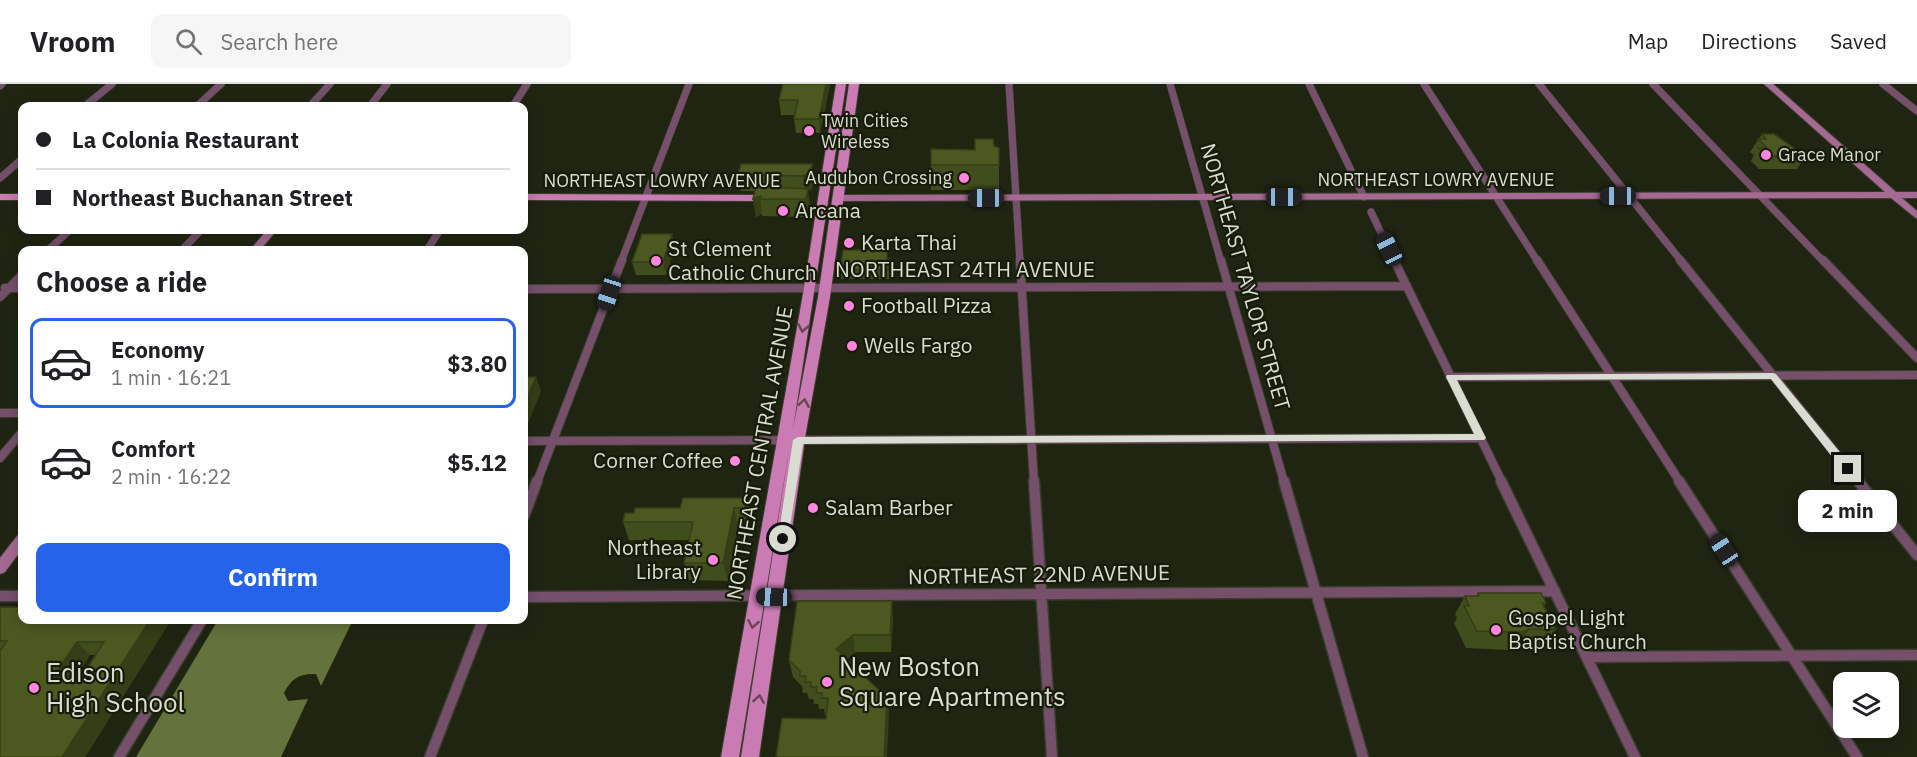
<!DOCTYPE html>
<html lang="en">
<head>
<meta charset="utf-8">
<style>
	body { margin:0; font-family:"IBM Plex Sans",sans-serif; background:#f6f6f6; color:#202124; height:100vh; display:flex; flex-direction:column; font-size:22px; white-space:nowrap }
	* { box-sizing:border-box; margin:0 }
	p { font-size:20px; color:#757577 }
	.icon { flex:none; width:33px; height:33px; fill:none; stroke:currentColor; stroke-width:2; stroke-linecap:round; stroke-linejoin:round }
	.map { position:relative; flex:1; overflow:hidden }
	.sheet { position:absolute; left:18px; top:162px; width:510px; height:378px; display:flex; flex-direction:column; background:#fff; border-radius:12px; box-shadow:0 3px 15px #0003 }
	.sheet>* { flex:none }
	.hud { position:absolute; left:18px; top:18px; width:510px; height:132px; border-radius:12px; box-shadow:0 3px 15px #0003; display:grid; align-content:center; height:132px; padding:0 18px; background:#fff }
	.fabs { position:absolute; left:1833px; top:588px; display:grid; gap:12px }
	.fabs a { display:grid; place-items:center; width:66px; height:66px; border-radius:12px; background:#fff; box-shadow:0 3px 15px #0003; font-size:30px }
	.end { position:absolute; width:27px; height:27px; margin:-14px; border:8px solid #d9ddd1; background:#111; box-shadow:0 0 0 3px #111 }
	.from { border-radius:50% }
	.bubble { position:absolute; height:42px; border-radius:12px; background:#fff; box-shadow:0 3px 15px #0003; font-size:20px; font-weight:700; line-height:42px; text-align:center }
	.car { position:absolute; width:18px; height:36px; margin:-18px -9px; border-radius:8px; box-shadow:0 0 4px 2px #0007; background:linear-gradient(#222 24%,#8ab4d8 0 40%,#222 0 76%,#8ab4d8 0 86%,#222 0) }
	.hud b { display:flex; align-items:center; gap:21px; height:57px; font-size:22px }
	.hud b+b { border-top:2px solid #e0e0e0 }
	.hud i { width:15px; height:15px; background:#202124 }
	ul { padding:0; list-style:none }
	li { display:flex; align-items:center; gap:18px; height:90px; margin:0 12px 9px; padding:0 6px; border:3px solid transparent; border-radius:12px }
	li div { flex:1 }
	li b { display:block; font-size:22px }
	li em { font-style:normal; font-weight:700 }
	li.current { border-color:#2563eb }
	li>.icon { width:54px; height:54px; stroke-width:1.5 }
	h2 { padding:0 18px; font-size:27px; line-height:72px }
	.action { display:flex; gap:12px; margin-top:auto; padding:12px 18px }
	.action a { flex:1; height:69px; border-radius:12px; background:#2563eb; color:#fff; font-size:24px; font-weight:700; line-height:69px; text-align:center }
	header { display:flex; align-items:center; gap:36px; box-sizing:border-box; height:84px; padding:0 30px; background:#fff; border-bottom:2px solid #e0e0e0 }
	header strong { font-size:28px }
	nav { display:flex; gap:33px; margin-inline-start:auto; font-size:21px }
	.search { width:420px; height:54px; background:#f6f6f6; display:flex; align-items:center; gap:15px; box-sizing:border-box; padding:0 21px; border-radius:12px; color:#757577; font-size:22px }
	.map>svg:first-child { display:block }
	.water { fill:#64733b }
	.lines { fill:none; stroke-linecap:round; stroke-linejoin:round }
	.street-far2-casing { stroke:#3a3f2d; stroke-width:8 }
	.street-far1-casing { stroke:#3a3f2d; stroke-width:10 }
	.street-casing { stroke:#3a3f2d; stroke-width:13 }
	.secondary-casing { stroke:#3a3f2d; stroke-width:2 }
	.primary-casing { stroke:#3a3f2d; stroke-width:2 }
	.street-far2 { stroke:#76506b; stroke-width:7 }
	.street-far1 { stroke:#76506b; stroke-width:8 }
	.street { stroke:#76506b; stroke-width:10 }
	.secondary { fill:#a56994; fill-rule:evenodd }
	.primary { fill:#ca7bb3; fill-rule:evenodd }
	.wall { fill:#404d1c; fill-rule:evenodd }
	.shaded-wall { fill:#343e17 }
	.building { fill:#4b5921; stroke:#343e17; stroke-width:1.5; fill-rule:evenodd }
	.oneway { stroke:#684755 }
	.route { fill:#d9ddd1 }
	.poi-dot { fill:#ff85de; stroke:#171c09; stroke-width:2 }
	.labels { text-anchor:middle; stroke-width:4.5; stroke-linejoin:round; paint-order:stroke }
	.far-poi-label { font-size:18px; fill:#d9ddd1; stroke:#171c09; text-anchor:start }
	.far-street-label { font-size:18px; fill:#d9ddd1; stroke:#171c09 }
	.poi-label { font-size:21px; fill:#d9ddd1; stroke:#171c09; text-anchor:start }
	.street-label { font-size:21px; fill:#d9ddd1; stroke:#171c09 }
	.near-poi-label { font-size:26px; fill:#d9ddd1; stroke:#171c09; text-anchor:start }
</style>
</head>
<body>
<header>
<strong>Vroom</strong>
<div class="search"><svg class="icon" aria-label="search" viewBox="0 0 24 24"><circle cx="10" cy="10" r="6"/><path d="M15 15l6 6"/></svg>Search here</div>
<nav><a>Map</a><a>Directions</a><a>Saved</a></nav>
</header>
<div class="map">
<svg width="1917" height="673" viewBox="0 0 1917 673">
	<rect width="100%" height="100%" fill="#202512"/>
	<path class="water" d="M218,536H353L321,602L316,590C299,589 291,595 284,609L288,617L308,615L281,673H136Z"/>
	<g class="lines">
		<defs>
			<path id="street-far2" d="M1009,0L1020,178
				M1170,0L1221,178
				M1309,0L1364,113
				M1424,0L1538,178
				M1539,0L1682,178
				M1653,0L1824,178
				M1883,0L1917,27
				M0,2L2,0
				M85,22L112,0
				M197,22L221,0
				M310,22L330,0
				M370,22L387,0
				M513,22L527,0
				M0,94L22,75
				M1371,128L1395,178
				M48,166L70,146
				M182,166L201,146
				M427,166L440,146
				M621,178L689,0"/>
			<path id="street-far1" d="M1020,176L1034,398
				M1221,176L1284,398
				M1394,176L1502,398
				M1537,176L1680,398
				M1680,176L1859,398
				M1823,176L1917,274
				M5,204H22
				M524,205L1407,202
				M0,213L22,191
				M1450,293L1917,291
				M0,329H22
				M524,357L1481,354
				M0,374L22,348
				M537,398L622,176"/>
			<path id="street" d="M1034,397L1052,673
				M1284,397L1363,673
				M1501,397L1635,673
				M1679,397L1857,673
				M1858,397L1917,471
				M524,432L537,397
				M0,512H22
				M524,513L1555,507
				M1587,573L1917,571
				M119,673L202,536
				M430,673L483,536"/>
			<path id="secondary" d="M1764,0H1773L1896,108H1917V114H1902L1917,127V135L1891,114L838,117L833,114L838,111L1885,108Z
				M267,146H277L260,166H250Z
				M22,451V465L5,488L0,490V474L17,452Z"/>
			<path id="primary" d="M836,0H846L793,345L818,213L849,0H859L830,213L806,348L759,673H741L790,360L739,673H721L804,204Z
				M0,110H22V116H0Z
				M524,110L770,111L775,114L770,117L524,116Z"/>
		</defs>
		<use href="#street-far2" class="street-far2-casing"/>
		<use href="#street-far1" class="street-far1-casing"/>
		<use href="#street" class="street-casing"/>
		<use href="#secondary" class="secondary-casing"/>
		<use href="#primary" class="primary-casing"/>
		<use href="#street-far2" class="street-far2"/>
		<use href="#street-far1" class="street-far1"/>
		<use href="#street" class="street"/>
		<use href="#secondary" class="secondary"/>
		<use href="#primary" class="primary"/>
	</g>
	<path class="wall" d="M783,0H830L820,49H796L794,35L795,31H781L779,16Z
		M1762,50L1805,72L1797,85H1759L1751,77L1754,71L1750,68Z
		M994,62L999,81V106H931V81Z
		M812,80L814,97L812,105L808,107L810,122L808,133L762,132V130L756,133L753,115L755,107H741L738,90Z
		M675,163L666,191H636L632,178Z
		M889,175V195H841L840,186Z
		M524,293L541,307L528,339H524Z
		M747,414L751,432L749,442H738L728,497L689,496L684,479L689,456H629L623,438L634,429Z
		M1478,509L1546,519L1544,522L1556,545L1543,562L1518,563L1511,566L1466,564L1454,539L1457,534L1455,530L1465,512H1476Z
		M0,523L22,536H171L85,673H0ZM90,571H96L81,594H75Z
		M893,535L891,568H855L847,575L887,614L889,630L826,635V631H825L824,625H819L818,620H814L813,615H809L807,609H803L802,602L793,593L789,576Z"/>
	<path class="shaded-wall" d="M826,0H830V1L820,49L819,35Z
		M812,80L814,97L812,105L808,107L810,122L808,133L803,92Z
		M761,112L760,115L762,130L756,133L753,115Z
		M672,150L675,163L666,191L663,178Z
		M536,293L541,307L528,339L524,329V322Z
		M747,414L751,432L749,442L745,424Z
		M734,424L738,442L728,497L723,479Z
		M892,517L893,535L891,568L890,551Z
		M150,536H171L85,673H62Z
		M1529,545L1518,563L1511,566L1523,548Z
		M853,551L855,568L838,582L836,565Z
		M77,558L90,571L67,606L52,594Z
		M887,614L889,630L887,673H884Z"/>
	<path class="building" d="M783,0H826L819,35H794L798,16H779Z
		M1762,50H1774L1805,72H1767L1758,64H1767L1758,55H1766Z
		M975,55H993L994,62L999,64V81H931V65L975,66Z
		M741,80H812L810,88L803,92L738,90Z
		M756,102L808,105L806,115H760L761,112L753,115Z
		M642,150H672L663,178H632Z
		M843,166H887V175H889L888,186H840Z
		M524,293H536L524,322Z
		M683,414H747L745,424H734L723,479H684L693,438H623L625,429H634L635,424H680Z
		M1478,509H1541L1546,519H1542L1556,545H1529L1523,548L1477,547L1464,522H1469L1465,512H1479Z
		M797,517H892L890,551H853L836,565L887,614L884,673H776L782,634L826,635L828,614H822V609H816L817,603H811V598H805L806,592H800V587L789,576Z
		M0,523H22V536H150L62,673H0V567L7,557H0ZM77,558H104L81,594H52Z"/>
	<defs><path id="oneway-chevron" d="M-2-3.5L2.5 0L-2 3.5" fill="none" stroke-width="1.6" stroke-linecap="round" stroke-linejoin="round" transform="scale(1.5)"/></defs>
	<g class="oneway">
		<use href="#oneway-chevron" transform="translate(803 244) rotate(100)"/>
		<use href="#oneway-chevron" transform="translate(804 319) rotate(-80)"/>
		<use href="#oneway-chevron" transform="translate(753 540) rotate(100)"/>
		<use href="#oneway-chevron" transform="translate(759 615) rotate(-81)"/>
	</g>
	<path class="route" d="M1773,289L1776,290L1852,383V388H1844L1771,295L1457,296L1486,354L1484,356L803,360L788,455L783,460L778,455L793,356L798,353L1474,350L1446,293L1447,291Z"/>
	<g class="poi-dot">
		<circle cx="809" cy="47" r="6"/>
		<circle cx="1766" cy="71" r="6"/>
		<circle cx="964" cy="94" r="6"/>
		<circle cx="783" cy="127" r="6"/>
		<circle cx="849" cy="159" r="6"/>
		<circle cx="656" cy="177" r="6"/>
		<circle cx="849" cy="222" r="6"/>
		<circle cx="852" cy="262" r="6"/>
		<circle cx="735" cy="377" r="6"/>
		<circle cx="813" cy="424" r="6"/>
		<circle cx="713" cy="476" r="6"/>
		<circle cx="1496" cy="546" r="6"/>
		<circle cx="827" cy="598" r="6"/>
		<circle cx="34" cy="604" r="6"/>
	</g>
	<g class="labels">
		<g class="far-poi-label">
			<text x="821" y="43">Twin Cities<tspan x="821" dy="21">Wireless</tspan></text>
			<text x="1778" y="77">Grace Manor</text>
			<text x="952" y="100" text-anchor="end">Audubon Crossing</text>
		</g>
		<g class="far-street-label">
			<text x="1436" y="102">NORTHEAST LOWRY AVENUE</text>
			<text x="662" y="103">NORTHEAST LOWRY AVENUE</text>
		</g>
		<g class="poi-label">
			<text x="795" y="134">Arcana</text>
			<text x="861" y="166">Karta Thai</text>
			<text x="668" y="172">St Clement<tspan x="668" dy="24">Catholic Church</tspan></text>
			<text x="861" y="229">Football Pizza</text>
			<text x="864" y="269">Wells Fargo</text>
			<text x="723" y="384" text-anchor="end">Corner Coffee</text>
			<text x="825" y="431">Salam Barber</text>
			<text x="701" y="471" text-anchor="end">Northeast<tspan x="701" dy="24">Library</tspan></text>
			<text x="1508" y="541">Gospel Light<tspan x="1508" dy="24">Baptist Church</tspan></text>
		</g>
		<g class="street-label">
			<text x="965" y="193">NORTHEAST 24TH AVENUE</text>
			<text transform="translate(1245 193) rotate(74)" y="7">NORTHEAST TAYLOR STREET</text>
			<text transform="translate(760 369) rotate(-80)" y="7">NORTHEAST CENTRAL AVENUE</text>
			<text transform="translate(1039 491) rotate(-1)" y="7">NORTHEAST 22ND AVENUE</text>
		</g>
		<g class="near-poi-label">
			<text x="839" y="592">New Boston<tspan x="839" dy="30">Square Apartments</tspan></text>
			<text x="46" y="598">Edison<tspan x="46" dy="30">High School</tspan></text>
		</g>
	</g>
</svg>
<div class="fabs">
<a><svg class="icon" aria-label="layers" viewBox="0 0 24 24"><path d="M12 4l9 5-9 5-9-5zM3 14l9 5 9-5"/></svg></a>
</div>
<i class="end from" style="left:783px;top:455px"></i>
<i class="end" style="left:1848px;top:385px"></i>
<div class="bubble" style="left:1798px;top:406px;width:99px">2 min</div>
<i class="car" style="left:1618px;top:112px;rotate:270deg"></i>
<i class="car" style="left:1284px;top:113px;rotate:90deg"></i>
<i class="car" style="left:986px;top:114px;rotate:270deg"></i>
<i class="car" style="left:1389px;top:165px;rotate:334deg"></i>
<i class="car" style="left:609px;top:209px;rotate:198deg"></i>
<i class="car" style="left:1724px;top:466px;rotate:327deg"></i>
<i class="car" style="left:774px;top:513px;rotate:272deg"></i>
<div class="hud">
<b><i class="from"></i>La Colonia Restaurant</b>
<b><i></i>Northeast Buchanan Street</b>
</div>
<section class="sheet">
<h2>Choose a ride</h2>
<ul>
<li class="current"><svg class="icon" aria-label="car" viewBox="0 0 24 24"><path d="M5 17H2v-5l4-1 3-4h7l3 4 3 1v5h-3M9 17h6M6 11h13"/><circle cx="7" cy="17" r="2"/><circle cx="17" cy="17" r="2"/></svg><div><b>Economy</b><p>1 min · 16:21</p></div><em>$3.80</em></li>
<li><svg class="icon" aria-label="car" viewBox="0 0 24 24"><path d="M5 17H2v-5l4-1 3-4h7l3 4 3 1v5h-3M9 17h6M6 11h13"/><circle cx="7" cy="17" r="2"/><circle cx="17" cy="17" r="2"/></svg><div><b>Comfort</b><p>2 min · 16:22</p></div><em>$5.12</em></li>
</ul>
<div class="action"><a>Confirm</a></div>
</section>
</div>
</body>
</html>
